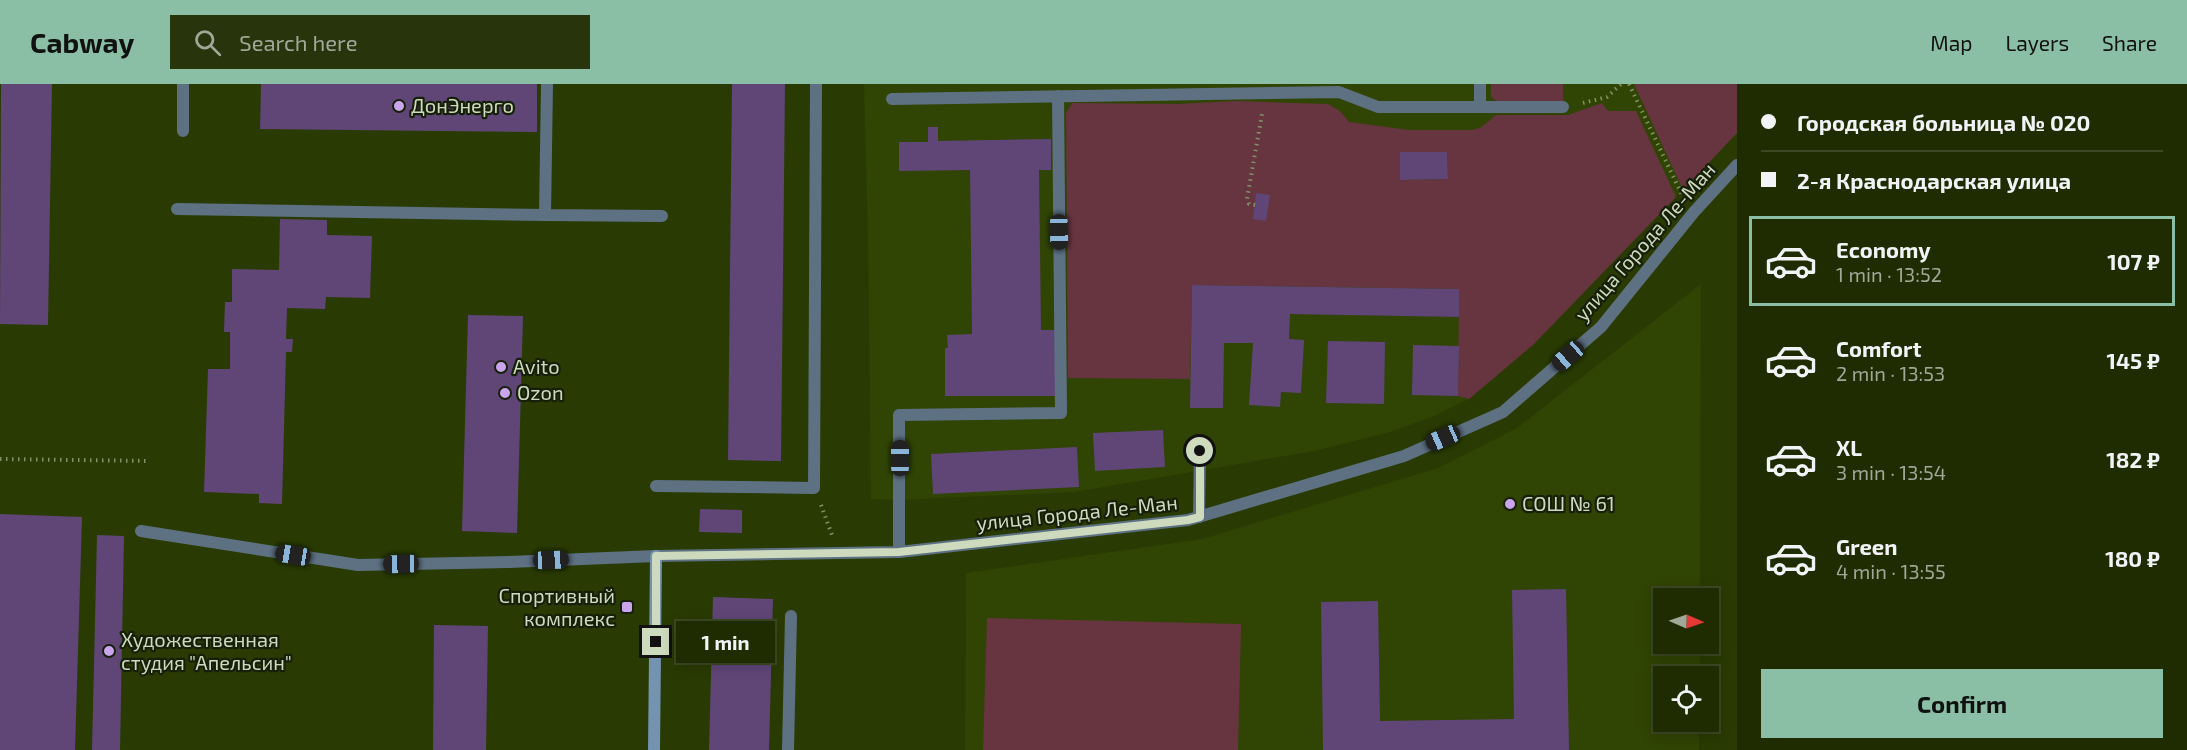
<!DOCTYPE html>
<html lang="en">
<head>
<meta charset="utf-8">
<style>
	body { margin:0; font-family:"Exo 2",sans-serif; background:#27340c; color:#f1f3f6; height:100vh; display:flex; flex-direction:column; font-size:22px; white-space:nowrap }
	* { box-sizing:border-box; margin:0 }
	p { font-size:20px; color:#a1a799 }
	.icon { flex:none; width:33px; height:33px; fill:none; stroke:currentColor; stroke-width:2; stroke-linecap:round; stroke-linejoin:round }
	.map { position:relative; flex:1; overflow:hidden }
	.panel { display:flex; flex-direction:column; background:#1f2c02; width:450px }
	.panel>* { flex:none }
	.banner { display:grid; align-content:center; height:132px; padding:0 24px; background:#1f2c02 }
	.needle { width:39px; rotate:92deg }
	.tools { position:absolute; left:1653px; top:504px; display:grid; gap:12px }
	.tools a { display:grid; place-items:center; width:66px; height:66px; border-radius:0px; background:#1f2c02; box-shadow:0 3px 15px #0003,0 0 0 2px #3c4824; font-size:30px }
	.end { position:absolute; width:27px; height:27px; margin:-14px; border:8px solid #cddabd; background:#111; box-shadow:0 0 0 3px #111 }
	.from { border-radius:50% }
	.bubble { position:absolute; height:42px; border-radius:0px; background:#1f2c02; box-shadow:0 3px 15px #0003,0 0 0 2px #3c4824; font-size:20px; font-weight:700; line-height:42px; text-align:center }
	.car { position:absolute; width:18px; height:36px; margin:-18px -9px; border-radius:8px; box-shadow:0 0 4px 2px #0007; background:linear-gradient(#222 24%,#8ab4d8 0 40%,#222 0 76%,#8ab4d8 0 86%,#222 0) }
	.banner b { display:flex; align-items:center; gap:21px; height:57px; font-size:22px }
	.banner b+b { border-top:2px solid #3c4824 }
	.banner i { width:15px; height:15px; background:#f1f3f6 }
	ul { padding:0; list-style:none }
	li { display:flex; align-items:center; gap:18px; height:90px; margin:0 12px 9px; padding:0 12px; border:3px solid transparent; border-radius:0px }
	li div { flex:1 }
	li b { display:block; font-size:22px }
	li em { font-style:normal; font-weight:700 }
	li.selected { border-color:#8abfa5 }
	li>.icon { width:54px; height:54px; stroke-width:1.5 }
	.cta { display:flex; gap:12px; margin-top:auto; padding:12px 24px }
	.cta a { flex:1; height:69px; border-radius:0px; background:#8abfa5; color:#111; font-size:24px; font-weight:700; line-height:69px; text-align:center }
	header { display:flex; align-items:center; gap:36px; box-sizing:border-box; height:84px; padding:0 30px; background:#8abfa5; color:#111 }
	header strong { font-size:28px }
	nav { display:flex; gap:33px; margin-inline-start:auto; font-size:21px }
	.search { width:420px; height:54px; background:#27340c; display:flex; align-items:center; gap:15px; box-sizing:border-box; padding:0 21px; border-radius:0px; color:#a1a799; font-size:22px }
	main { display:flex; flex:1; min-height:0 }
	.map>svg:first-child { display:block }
	.built { fill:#304404 }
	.green { fill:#663540; fill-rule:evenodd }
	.building { fill:#5f4677 }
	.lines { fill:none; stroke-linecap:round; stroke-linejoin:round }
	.path { stroke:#829167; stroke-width:4; stroke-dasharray:1.5 4.5; stroke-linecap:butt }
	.lane { stroke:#5d7183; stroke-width:12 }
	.street { stroke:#5d7183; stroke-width:12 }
	.secondary { stroke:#7393b0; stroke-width:12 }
	.route { stroke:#cddabd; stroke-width:8 }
	.poi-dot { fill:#c9a5ee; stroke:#161f09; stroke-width:2 }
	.labels { text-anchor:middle; stroke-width:4.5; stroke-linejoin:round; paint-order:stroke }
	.poi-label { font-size:20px; fill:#cddabd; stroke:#161f09; text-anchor:start }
	.street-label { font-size:20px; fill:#cddabd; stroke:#161f09 }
</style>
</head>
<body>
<header>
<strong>Cabway</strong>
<div class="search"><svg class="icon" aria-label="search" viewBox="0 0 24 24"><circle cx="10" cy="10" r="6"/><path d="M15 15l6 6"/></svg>Search here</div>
<nav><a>Map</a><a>Layers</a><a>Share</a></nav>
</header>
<main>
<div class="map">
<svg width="1737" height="666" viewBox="0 0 1737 666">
	<rect width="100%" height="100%" fill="#293b02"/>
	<path class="built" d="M864,0H1737V49L1534,260L1469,315L1432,333L1390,348L1314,367L1075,408L900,416L871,415L868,156Z
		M1701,200L1700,514H1664V560H1700V592H1664V638H1699V666H965L966,489L1202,455L1438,384L1517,344Z"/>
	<path class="green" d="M1491,0H1563V19H1500L1491,13Z
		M1634,0H1737V49L1683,106Z
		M1235,17L1328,20L1340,27L1349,38L1409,46H1471L1480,44L1496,31H1568L1602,19L1608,27H1636L1676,113L1534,260L1469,315L1458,312L1459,205L1192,201L1190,295L1068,294L1066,29L1072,19H1078L1177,20ZM1401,68H1447L1448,95L1401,96Z
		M987,534L1241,540L1238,666H983Z"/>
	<path class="building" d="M1,0H52L48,241L0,240Z
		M261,0H537V48L260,45Z
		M732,0H785L781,377L728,376Z
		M928,43H938V57L1051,55V86H1039L1041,246H1055V312H945V264H948L947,251L972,250L970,86L899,87V58H928Z
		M1400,68H1447L1448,95L1400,96Z
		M1256,109L1270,111L1266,137L1253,135Z
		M280,135L327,136V151L372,152L370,214L326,213L325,225L287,224L286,255H293L292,268H286L282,420L259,419V410L204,408L208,285H230V248H224L225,218H232V185L279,186Z
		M1192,201L1459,205V233L1290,230L1289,255L1304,256L1301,309L1281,308L1280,323L1249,321L1253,259H1224L1223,324H1190Z
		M468,231L523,232L517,449L462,447Z
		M1328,257L1385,258L1384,320L1326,319Z
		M1413,261L1459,262L1458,312L1412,311Z
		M1163,346L1165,383L1095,387L1093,349Z
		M1077,363L1079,403L933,410L931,370Z
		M700,425L742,426V449L699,448Z
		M0,430L82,433L75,666H0Z
		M97,451L124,452L120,666H92Z
		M1566,505L1569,666H1323L1321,518L1378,517L1380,637L1514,635L1512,506Z
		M713,513L773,515L769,666H709Z
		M434,541L488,542L486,666H433Z"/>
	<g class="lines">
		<path class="path" d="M1629,0L1683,113
			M1583,19L1607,13L1621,0
			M1255,121L1249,120L1247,115L1262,30
			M0,375L150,377
			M821,421L832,451"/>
		<path class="lane" d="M547,0L545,131L662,132
			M1480,0V23
			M892,15L1339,8L1378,23H1563
			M183,47V0
			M177,125L545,131
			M656,402L814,404L816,0
			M1199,433L1200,367
			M141,447L358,481L509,478L656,472
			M899,468V331L1061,329L1058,12
			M788,666L791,532"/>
		<path class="street" d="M656,472L899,468L1188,436L1404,372L1503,328L1601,243L1694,128L1737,81"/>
		<path class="secondary" d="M654,666L656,472"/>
	</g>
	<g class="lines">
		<path class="route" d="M656,558V472L899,468L1188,436L1200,433V367"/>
	</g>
	<g class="poi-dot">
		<circle cx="399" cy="22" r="6"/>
		<circle cx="501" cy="283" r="6"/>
		<circle cx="505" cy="309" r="6"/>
		<circle cx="1510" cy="420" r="6"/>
		<rect x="621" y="517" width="12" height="12" rx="3"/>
		<circle cx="109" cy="567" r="6"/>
	</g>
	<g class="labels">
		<g class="poi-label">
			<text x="411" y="29">ДонЭнерго</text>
			<text x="513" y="290">Avito</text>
			<text x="517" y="316">Ozon</text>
			<text x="1522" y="427">СОШ № 61</text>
			<text x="615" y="519" text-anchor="end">Спортивный<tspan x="615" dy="23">комплекс</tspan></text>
			<text x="121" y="563">Художественная<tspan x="121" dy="23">студия "Апельсин"</tspan></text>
		</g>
		<g class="street-label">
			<text transform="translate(1645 158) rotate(-49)" y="7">улица Города Ле-Ман</text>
			<text transform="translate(1077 429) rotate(-6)" y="7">улица Города Ле-Ман</text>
		</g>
	</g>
</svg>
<div class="tools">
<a><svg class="needle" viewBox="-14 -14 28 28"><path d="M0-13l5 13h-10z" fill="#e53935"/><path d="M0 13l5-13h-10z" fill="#a1a799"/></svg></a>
<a><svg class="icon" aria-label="locate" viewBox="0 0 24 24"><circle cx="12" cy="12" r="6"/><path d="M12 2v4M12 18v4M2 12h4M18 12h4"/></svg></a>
</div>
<i class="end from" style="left:1200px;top:367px"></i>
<i class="end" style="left:656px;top:558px"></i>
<div class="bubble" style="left:676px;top:537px;width:99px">1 min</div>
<i class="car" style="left:1059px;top:148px;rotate:179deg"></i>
<i class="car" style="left:1568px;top:272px;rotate:229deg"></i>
<i class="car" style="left:1443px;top:354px;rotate:246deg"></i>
<i class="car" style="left:900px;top:374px;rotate:0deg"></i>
<i class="car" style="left:293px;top:471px;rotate:279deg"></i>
<i class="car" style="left:551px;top:476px;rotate:88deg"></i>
<i class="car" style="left:401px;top:480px;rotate:269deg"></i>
</div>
<section class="panel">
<div class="banner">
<b><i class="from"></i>Городская больница № 020</b>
<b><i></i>2-я Краснодарская улица</b>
</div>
<ul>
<li class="selected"><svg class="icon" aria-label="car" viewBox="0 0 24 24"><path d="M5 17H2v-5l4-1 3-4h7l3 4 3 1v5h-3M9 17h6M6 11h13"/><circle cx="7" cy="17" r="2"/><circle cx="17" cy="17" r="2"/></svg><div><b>Economy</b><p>1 min · 13:52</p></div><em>107 ₽</em></li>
<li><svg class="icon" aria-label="car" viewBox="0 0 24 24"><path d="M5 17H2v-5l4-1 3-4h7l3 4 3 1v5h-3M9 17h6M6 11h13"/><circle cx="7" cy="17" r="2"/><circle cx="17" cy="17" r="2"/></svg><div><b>Comfort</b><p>2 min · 13:53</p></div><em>145 ₽</em></li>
<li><svg class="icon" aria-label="car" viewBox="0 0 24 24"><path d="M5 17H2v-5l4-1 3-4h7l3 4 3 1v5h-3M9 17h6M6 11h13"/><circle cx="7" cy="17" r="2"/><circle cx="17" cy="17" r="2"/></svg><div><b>XL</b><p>3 min · 13:54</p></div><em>182 ₽</em></li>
<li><svg class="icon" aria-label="car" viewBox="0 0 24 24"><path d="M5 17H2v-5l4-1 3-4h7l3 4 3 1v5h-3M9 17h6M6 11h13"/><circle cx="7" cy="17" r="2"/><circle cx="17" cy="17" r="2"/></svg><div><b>Green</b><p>4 min · 13:55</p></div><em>180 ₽</em></li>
</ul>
<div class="cta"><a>Confirm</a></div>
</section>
</main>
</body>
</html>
